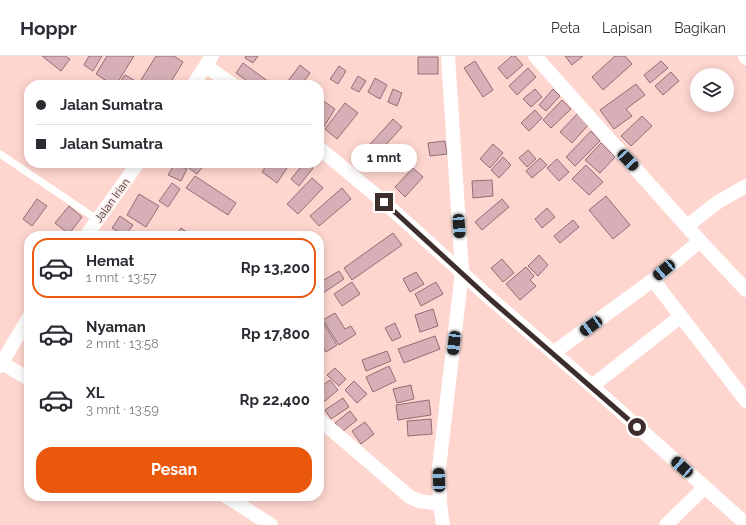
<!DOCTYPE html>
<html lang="id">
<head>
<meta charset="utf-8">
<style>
	body { margin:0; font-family:Raleway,sans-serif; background:#f2f2f3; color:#2b2b33; height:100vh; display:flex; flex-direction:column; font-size:15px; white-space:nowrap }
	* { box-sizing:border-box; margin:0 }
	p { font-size:13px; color:#7c7c81 }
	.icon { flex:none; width:22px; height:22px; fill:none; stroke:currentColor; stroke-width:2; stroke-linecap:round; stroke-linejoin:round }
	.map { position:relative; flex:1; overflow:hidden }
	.panel { position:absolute; left:24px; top:175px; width:300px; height:270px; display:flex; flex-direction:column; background:#fff; border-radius:16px; box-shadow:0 2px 10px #0003 }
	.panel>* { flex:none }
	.top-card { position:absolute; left:24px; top:24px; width:300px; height:88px; border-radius:16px; box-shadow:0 2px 10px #0003; display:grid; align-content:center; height:88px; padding:0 12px; background:#fff }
	.controls { position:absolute; left:690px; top:12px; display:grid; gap:8px }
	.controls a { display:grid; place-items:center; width:44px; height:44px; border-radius:50%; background:#fff; box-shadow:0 2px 10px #0003; font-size:20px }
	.end { position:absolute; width:18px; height:18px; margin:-9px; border:5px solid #3d2e2b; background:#fff; box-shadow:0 0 0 2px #fff }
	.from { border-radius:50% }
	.bubble { position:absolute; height:28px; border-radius:14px; background:#fff; box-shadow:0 2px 10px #0003; font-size:13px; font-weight:700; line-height:28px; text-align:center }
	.car { position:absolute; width:12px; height:24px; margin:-12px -6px; border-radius:5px; box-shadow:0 0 3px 1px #0007; background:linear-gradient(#222 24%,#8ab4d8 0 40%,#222 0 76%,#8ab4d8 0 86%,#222 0) }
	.top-card b { display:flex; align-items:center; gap:14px; height:38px; font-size:15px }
	.top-card b+b { border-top:1px solid #e1e1e2 }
	.top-card i { width:10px; height:10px; background:#2b2b33 }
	ul { padding:7px 0 0; list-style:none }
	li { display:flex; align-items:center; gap:12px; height:60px; margin:0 8px 6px; padding:0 4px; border:2px solid transparent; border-radius:16px }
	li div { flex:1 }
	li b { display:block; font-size:15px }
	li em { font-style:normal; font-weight:700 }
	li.active { border-color:#ea580c }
	li>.icon { width:36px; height:36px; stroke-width:1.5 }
	.primary-button { display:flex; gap:8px; margin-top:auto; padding:8px 12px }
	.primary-button a { flex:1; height:46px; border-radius:16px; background:#ea580c; color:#fff; font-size:16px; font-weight:700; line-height:46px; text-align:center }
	header { display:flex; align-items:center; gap:24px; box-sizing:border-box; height:56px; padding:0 20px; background:#fff; border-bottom:1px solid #e1e1e2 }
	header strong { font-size:19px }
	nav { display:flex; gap:22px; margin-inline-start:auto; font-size:14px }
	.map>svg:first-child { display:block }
	.building { fill:#d7b0b7; stroke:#916e75 }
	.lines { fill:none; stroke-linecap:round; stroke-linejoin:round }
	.lane { stroke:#fff; stroke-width:7 }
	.street { stroke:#fff; stroke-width:14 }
	.route { stroke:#3d2e2b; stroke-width:5 }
	.labels { text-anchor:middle; stroke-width:3; stroke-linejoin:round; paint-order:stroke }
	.street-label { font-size:11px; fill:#3d2e2b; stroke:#faeae7 }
</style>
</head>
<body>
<header>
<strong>Hoppr</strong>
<nav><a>Peta</a><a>Lapisan</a><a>Bagikan</a></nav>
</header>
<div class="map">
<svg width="746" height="469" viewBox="0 0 746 469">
	<rect width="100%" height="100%" fill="#fed6cf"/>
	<path class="building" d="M42,0H65L70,3L61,15Z
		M89,0H102L93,15L84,9Z
		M107,0H134L116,29H113L96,18Z
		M156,0H174L183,6L169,29H118L125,19L139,27Z
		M246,0H258L253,7L245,2Z
		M512,0H515L523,9L507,23L498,12Z
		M565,0H583L572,9Z
		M615,0H625L632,8L603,34L592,21Z
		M418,1H438V18H418Z
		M475,5L493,34L483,41L464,12Z
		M661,5L668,12L650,27L644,19Z
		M243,7L269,26L267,29H253L236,17Z
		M300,9L310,17L301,29H285Z
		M339,10L346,15L338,28L330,23Z
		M528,12L536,21L517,39L509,30Z
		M671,16L679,25L663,39L655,30Z
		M358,20L366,25L359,36L351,32Z
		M375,22L387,29L380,43L368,36Z
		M636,28L645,39L626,53L632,60L614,73L600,54Z
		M393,33L402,37L397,50L388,46Z
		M535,33L542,41L531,51L523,43Z
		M553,33L560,40L546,55L539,49Z
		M319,42L335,53L323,72L319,70Z
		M562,44L571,53L551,72L543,64Z
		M345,47L358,57L337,83L325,73Z
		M535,54L542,62L529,75L521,67Z
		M578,57L589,68L572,87L560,76Z
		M642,60L652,70L631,90L621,80Z
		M393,63L402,71L372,104L363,96Z
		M591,75L600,85L575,110L566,101Z
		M445,85L447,98L430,100L428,87Z
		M601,87L615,101L600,117L585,104Z
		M493,88L503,97L490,112L480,103Z
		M528,94L536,103L527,111L519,102Z
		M503,101L511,109L499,122L491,114Z
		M540,102L547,109L532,122L526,115Z
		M557,103L569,116L559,125L547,112Z
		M175,107L187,113L181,125L168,119Z
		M182,107H199L203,110L197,118Z
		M268,107H279L287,112L277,127L262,116Z
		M304,107H307L313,112L299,130L291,123Z
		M586,109L603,126L589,139L572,123Z
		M413,112L423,121L405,141L395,131Z
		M195,120L236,147L228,159L186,132Z
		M312,122L323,132L298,158L287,148Z
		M492,124L493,140L473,142L472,125Z
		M172,127L180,133L168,151L159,145Z
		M342,132L351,143L319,170L310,160Z
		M139,138L159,150L146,171L127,159Z
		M606,140L630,169L613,183L589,154Z
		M37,143L47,150L32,170L23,163Z
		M502,143L509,151L482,174L475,166Z
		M69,150L82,161L69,178L55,167Z
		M547,152L555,161L542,172L535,163Z
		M120,160L133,169L125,180L112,172Z
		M573,164L579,171L560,187L554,180Z
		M181,172L188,177L186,180H175Z
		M393,177L402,189L352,224L344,212Z
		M539,199L548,209L538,220L528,210Z
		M502,203L514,217L503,226L491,212Z
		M526,211L534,220L530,224L536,230L520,244L506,228Z
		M339,215L344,223L320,239L319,227Z
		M416,216L424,228L410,236L403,223Z
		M352,226L360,238L342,250L334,238Z
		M436,226L443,238L421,250L415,238Z
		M433,253L438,270L420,276L415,259Z
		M335,257L345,273L351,270L356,278L339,289L323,264Z
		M322,265L337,289L326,296L319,284V267Z
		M395,267L401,281L392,285L385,272Z
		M435,280L440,293L404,307L398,293Z
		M387,295L391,305L366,315L362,304Z
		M389,310L396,325L373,336L366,321Z
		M335,312L346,323L339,330L327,319Z
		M330,324L338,334L319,350V332Z
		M354,325L367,338L357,347L345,334Z
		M411,329L414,343L397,347L393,333Z
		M343,342L349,351L331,363L325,354Z
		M429,344L431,359L398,364L396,349Z
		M350,355L357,364L342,376L335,367Z
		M431,363L432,378L408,380L407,365Z
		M365,366L374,378L361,388L352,375Z"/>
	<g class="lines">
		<path class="lane" d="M0,98L98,164"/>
		<path class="street" d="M535,0L700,185
			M745,0L746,2
			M206,10L233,29
			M193,29L212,0
			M319,92L384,146L491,243L592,330L746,468
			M687,170L718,146L746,130
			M86,180L138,107
			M653,224L746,345
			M553,297L653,224L700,185L746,234
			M2,307L29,323
			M0,310L29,261
			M592,330L681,260
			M319,363L410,441L419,445L440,448
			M226,440L271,469
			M443,469L440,448L439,412L462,216L448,0
			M666,469L705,431"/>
	</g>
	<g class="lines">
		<path class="route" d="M384,146L491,244L637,371"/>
	</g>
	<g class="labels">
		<g class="street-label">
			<text transform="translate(112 144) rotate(-54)" y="4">Jalan Irian</text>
		</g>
	</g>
</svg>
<div class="controls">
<a><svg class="icon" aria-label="layers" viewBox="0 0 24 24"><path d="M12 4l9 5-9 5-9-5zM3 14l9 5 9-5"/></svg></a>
</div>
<i class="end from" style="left:637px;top:371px"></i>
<i class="end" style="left:384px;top:146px"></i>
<div class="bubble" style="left:351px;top:88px;width:66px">1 mnt</div>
<i class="car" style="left:628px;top:104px;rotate:137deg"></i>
<i class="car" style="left:459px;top:170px;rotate:176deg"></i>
<i class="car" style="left:664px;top:214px;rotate:230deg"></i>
<i class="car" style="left:591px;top:270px;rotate:234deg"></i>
<i class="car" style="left:454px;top:287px;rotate:187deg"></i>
<i class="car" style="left:682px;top:411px;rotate:312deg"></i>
<i class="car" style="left:439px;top:424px;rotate:358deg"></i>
<div class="top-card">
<b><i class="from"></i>Jalan Sumatra</b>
<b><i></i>Jalan Sumatra</b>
</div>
<section class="panel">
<ul>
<li class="active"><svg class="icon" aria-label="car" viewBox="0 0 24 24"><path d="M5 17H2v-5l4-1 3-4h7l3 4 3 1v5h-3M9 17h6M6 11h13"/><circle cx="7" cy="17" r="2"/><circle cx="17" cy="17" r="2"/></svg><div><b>Hemat</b><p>1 mnt · 13:57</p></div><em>Rp 13,200</em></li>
<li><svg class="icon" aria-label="car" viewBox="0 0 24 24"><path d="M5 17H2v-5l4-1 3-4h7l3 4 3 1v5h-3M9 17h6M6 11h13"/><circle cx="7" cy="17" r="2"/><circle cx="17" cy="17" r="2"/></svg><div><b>Nyaman</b><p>2 mnt · 13:58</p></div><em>Rp 17,800</em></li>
<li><svg class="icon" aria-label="car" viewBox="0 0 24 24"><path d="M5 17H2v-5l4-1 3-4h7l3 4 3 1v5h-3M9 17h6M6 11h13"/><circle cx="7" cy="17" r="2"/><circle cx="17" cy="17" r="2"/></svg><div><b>XL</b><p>3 mnt · 13:59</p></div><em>Rp 22,400</em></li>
</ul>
<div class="primary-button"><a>Pesan</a></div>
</section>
</div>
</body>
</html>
